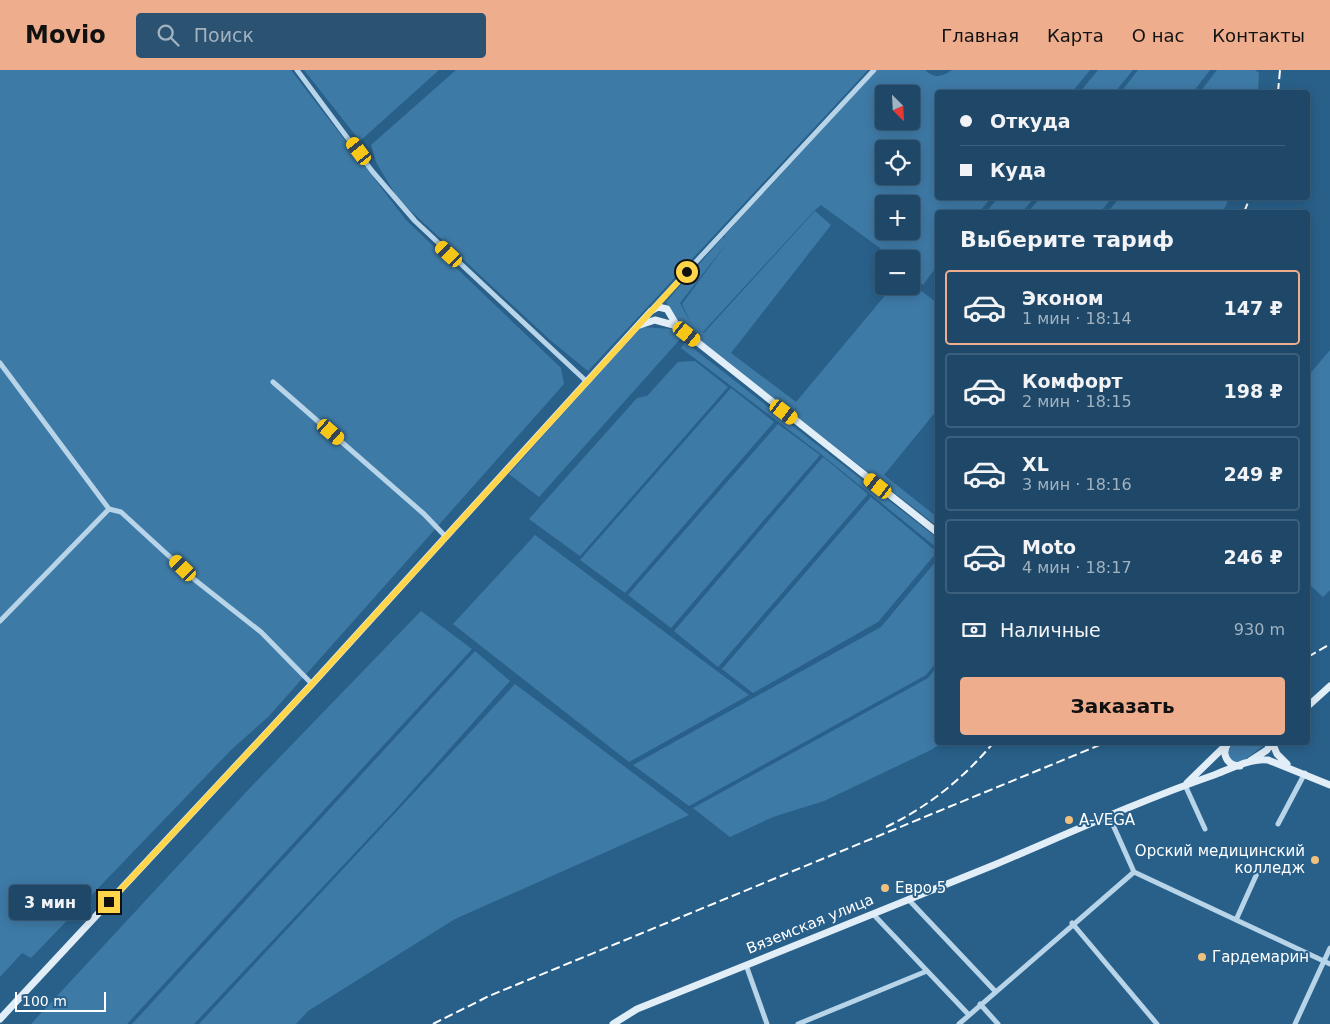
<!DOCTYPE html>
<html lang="ru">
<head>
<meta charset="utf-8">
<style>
	body { margin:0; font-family:"DejaVu Sans",sans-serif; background:#2c5271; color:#f1f3f6; height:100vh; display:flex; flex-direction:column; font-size:19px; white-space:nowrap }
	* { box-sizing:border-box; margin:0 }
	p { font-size:16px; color:#a1b2c0 }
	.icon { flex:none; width:28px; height:28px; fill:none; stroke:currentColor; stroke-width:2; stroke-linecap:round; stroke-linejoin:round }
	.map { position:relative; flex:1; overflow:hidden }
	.side { position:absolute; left:935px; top:140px; width:375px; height:535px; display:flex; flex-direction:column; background:#1f4868; border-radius:5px; box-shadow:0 2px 12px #0003,0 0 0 1px #3c607c }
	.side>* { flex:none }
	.hud { position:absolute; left:935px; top:20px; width:375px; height:110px; border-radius:5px; box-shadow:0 2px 12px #0003,0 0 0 1px #3c607c; display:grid; align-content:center; height:110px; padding:0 25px; background:#1f4868 }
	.needle { width:32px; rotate:156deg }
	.tools { position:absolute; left:875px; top:15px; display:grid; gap:10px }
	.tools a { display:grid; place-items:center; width:45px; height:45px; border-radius:5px; background:#1f4868; box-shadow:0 2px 12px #0003,0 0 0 1px #3c607c; font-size:25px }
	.scale { position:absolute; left:15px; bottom:12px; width:91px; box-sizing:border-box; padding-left:5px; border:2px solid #fff; border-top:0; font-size:14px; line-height:18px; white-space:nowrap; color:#fff; -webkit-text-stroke:4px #29608a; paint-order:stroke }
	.end { position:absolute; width:22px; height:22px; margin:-11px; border:6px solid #ffd54a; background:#111; box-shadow:0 0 0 2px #111 }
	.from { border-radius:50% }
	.bubble { position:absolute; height:35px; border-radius:5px; background:#1f4868; box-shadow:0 2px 12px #0003,0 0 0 1px #3c607c; font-size:16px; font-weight:700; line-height:35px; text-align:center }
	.car { position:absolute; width:15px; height:30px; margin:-15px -8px; border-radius:6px; box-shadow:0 0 4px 1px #0007; background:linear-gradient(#f5c518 24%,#345 0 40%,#f5c518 0 76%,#345 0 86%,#f5c518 0) }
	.hud b { display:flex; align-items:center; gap:18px; height:48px; font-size:19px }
	.hud b+b { border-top:1px solid #3c607c }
	.hud i { width:12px; height:12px; background:#f1f3f6 }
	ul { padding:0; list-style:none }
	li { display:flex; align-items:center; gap:15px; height:75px; margin:0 10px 8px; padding:0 15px; border:2px solid #3c607c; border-radius:5px }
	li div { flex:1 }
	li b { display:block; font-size:19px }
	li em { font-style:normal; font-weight:700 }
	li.selected { border-color:#eead8d }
	li>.icon { width:45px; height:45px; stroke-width:1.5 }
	h2 { padding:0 25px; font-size:22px; line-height:60px }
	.pay { display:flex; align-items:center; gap:12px; height:55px; padding:0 25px; font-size:19px }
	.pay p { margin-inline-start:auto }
	.action { display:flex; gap:10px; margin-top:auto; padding:10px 25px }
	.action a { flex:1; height:58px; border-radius:5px; background:#eead8d; color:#111; font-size:20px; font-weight:700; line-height:58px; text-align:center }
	header { display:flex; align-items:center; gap:30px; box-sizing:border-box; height:70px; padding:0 25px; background:#eead8d; color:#111 }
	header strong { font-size:24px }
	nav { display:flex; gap:28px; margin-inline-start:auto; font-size:18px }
	.search { width:350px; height:45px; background:#2c5271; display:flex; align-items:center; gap:12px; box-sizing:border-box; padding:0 18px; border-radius:5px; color:#a1b2c0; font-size:19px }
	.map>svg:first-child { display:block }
	.green { fill:#3e7aa6; fill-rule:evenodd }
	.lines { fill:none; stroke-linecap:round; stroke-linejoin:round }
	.minor { stroke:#b7d4e9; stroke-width:5 }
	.secondary { stroke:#e1eef8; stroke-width:7 }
	.rail { stroke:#fff; stroke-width:2; stroke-dasharray:9 4; stroke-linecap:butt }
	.route { stroke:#ffd54a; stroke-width:6 }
	.poi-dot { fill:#f0c17e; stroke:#29608a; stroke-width:2 }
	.labels { text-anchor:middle; stroke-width:4; stroke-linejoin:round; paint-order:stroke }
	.poi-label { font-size:15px; fill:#fff; stroke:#29608a; text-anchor:start }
	.street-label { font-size:15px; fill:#fff; stroke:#29608a }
</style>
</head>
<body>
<header>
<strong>Movio</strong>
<div class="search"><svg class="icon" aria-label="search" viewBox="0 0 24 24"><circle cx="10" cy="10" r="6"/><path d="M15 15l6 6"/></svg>Поиск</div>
<nav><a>Главная</a><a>Карта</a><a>О нас</a><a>Контакты</a></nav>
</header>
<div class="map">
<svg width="1330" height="954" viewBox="0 0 1330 954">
	<rect width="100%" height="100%" fill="#29608a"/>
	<path class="green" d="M0,0H291L406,150L561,298L564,314L269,646L231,680L31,888L22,883L0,907Z
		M304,0H439L360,71Z
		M456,0H868L588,301L550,270L398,129L376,92L371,75Z
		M877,0H925C934,9 942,7 952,0H1090L1072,22H938V128H991L979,142H938L937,196L923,215C914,209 911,199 911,189H895L821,135L815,140L703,262L691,254L682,234L728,172L680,233L691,254L704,263L815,141L831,155L731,283L796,332L893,216H911V213L937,233V340L884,405L937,447V456L678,254L666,232L723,167L726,169L724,166ZM884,24H911V51H884ZM884,79H911V106H884ZM884,134H911V161H884Z
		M1098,0H1133L1115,22H1080Z
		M1138,0H1210L1193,22H1121Z
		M1217,0H1255L1259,3L1258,22H1200Z
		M998,128H1034L1022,142H986Z
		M1040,128H1112L1100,142H1028Z
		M1119,128H1229L1223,142H1108Z
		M640,257L672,259L682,267L539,427L509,404Z
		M685,272L937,468V478L822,385L681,278Z
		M1330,280V520L1323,527L1308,513V306Z
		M695,291L728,317L580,486L529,449L637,328L647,326L678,292Z
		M731,318L774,352L625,523L580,490Z
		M778,354L820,385L671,558L628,525Z
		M823,387L868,424L718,597L674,561Z
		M871,427L937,482L878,552L753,623L722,599Z
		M535,465L749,625L629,692L453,554Z
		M937,490V592L926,605L689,736L633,695L881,557Z
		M421,541L472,579L127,954H31L250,718Z
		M475,581L510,611L396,739L194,954H132Z
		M937,597L938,672L941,673L931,680L824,731L773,747L730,767L693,738L928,608Z
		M515,614L689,745L455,849L308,941L296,954H199Z
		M1234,673H1267L1243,691L1237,692C1226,689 1226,680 1234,673Z"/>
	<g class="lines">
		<path class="minor" d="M297,0L372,101L415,151L586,311
			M653,238L874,0
			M0,293L109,439L121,442L195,510L261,562L312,614
			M273,312L424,444L446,467
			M0,551L109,439
			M1185,715L1205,759
			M1109,746L1134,802
			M1278,754L1305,703
			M1134,802L1330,894
			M908,829L995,921
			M873,844L969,945
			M1236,850L1259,799
			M1072,853L1157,954
			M746,895L767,954
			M980,934L998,954
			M798,954L927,901
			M959,954L1134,802
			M1295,954L1330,878"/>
		<path class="secondary" d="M640,255L655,250L677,256L938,463
			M1308,636L1330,616
			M1229,672C1220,683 1227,696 1240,696
			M1272,672L1277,684L1287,694
			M1250,691L1267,680L1272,672
			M1187,713L1226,675
			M0,949L312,614L651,241L658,237L667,239L677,256
			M613,954L637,939C756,891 875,844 994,795C1067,764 1139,731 1214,705C1230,699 1251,688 1268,690L1330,715"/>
		<path class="rail" d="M1278,22L1280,0
			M1244,142L1250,128
			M1308,587L1330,574
			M886,757C928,737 964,708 994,672
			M433,954L489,926L1107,672"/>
	</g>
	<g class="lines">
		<path class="route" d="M109,832L312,614L687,202"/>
	</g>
	<g class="poi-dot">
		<circle cx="1069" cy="750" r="5"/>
		<circle cx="1315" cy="790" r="5"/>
		<circle cx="885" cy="818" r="5"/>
		<circle cx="1202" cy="887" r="5"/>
	</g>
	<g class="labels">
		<g class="poi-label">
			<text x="1079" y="755">A-VEGA</text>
			<text x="1305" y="786" text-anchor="end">Орский медицинский<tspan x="1305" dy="17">колледж</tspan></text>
			<text x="895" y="823">Евро 5</text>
			<text x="1212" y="892">Гардемарин</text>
		</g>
		<g class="street-label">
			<text transform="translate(810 854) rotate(-22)" y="5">Вяземская улица</text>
		</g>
	</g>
</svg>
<div class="tools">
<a><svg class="needle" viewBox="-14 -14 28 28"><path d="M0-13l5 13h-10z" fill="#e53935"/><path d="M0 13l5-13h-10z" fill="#a1b2c0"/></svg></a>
<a><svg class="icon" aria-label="locate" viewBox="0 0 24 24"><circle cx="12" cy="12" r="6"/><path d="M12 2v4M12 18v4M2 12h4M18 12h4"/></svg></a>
<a>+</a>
<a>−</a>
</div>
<div class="scale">100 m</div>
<i class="end from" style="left:687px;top:202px"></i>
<i class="end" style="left:109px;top:832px"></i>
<div class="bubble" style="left:9px;top:815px;width:82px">3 мин</div>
<i class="car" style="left:359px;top:81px;rotate:323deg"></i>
<i class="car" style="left:449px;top:184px;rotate:313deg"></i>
<i class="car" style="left:687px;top:264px;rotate:129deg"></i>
<i class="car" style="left:784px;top:342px;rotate:127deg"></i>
<i class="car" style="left:331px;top:362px;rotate:131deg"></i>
<i class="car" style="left:878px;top:416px;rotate:308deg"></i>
<i class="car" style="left:183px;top:498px;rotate:314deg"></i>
<div class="hud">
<b><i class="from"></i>Откуда</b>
<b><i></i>Куда</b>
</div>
<section class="side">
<h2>Выберите тариф</h2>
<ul>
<li class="selected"><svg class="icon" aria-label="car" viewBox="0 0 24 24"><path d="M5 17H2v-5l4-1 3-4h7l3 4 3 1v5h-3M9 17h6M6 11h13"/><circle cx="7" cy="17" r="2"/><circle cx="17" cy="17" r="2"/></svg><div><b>Эконом</b><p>1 мин · 18:14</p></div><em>147 ₽</em></li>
<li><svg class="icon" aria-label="car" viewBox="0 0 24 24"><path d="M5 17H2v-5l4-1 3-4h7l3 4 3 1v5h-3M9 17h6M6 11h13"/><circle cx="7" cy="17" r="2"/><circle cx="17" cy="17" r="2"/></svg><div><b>Комфорт</b><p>2 мин · 18:15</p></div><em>198 ₽</em></li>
<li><svg class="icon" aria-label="car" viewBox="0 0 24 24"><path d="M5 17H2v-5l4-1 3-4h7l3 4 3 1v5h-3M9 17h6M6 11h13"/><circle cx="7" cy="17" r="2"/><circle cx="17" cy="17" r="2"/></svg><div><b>XL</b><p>3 мин · 18:16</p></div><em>249 ₽</em></li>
<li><svg class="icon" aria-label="car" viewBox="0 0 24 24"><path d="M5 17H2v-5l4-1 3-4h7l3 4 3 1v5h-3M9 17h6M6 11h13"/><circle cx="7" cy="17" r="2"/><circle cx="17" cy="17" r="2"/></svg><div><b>Moto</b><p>4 мин · 18:17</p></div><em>246 ₽</em></li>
</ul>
<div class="pay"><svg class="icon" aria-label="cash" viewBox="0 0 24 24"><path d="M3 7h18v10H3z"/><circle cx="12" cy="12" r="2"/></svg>Наличные<p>930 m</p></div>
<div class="action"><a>Заказать</a></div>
</section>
</div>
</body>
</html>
